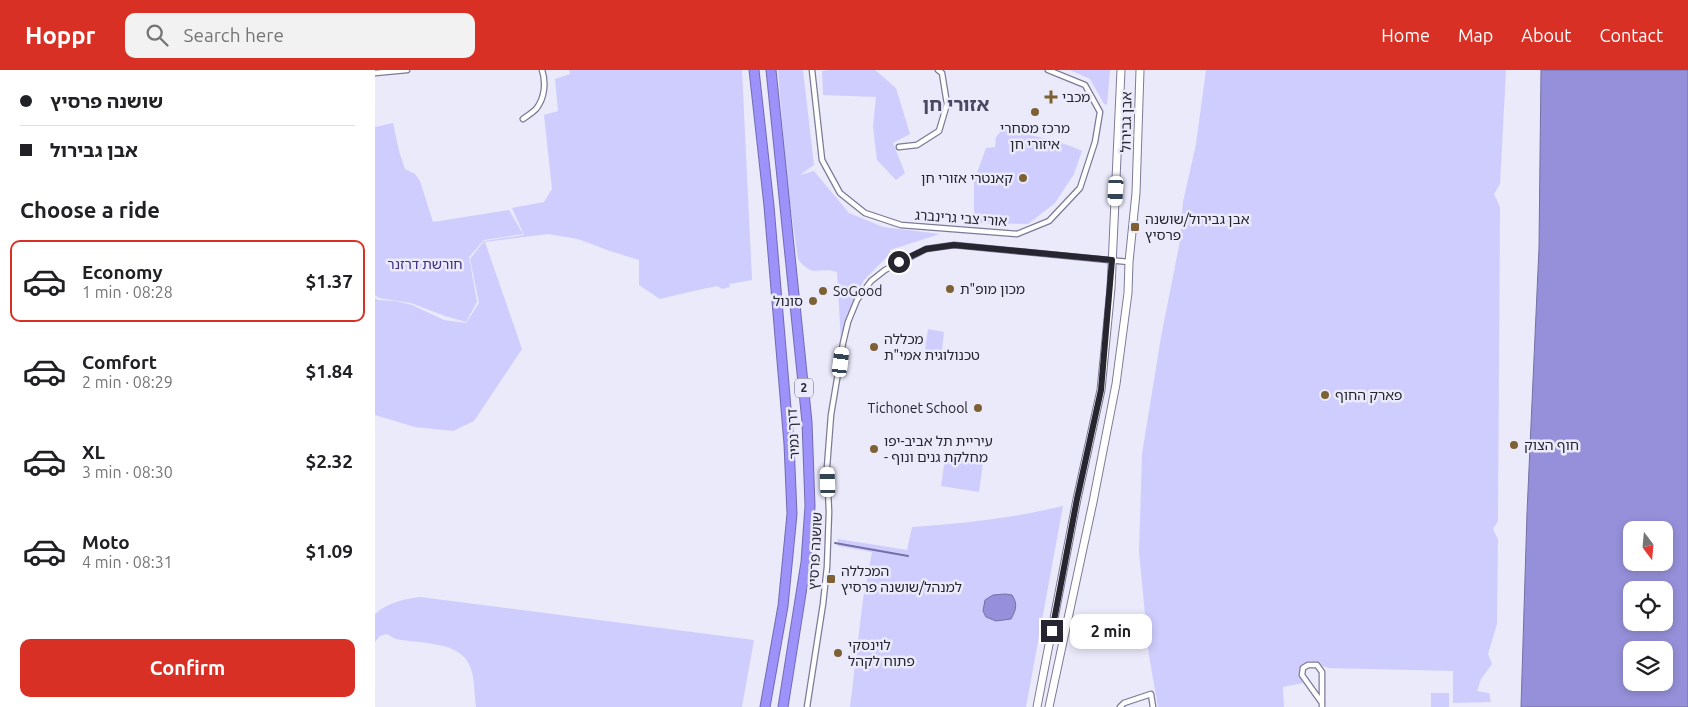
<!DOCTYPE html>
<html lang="en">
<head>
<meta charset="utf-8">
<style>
	body { margin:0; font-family:Ubuntu,"Noto Sans Hebrew",sans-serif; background:#f2f2f2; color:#202124; height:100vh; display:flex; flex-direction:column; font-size:19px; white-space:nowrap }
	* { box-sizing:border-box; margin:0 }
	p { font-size:16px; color:#757577 }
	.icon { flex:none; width:28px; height:28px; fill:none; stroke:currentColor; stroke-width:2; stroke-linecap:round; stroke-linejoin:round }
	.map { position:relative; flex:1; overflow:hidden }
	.side { display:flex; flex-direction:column; background:#fff; width:375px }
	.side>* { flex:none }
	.top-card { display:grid; align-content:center; height:110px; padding:0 20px; background:#fff }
	.needle { width:32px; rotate:164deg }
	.tools { position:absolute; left:1248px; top:451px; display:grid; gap:10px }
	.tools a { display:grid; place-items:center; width:50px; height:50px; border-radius:10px; background:#fff; box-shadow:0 2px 8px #0003; font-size:25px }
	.end { position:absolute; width:22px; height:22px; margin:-11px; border:6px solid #262530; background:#fff; box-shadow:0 0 0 2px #fff }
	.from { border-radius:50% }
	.bubble { position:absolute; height:35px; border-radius:10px; background:#fff; box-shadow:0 2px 8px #0003; font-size:16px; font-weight:600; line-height:35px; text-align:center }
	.car { position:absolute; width:15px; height:30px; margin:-15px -8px; border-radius:6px; box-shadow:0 0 4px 1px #0007; background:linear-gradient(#fff 24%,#345 0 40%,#fff 0 76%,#345 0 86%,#fff 0) }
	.top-card b { display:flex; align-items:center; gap:18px; height:48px; font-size:19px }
	.top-card b+b { border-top:1px solid #e0e0e0 }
	.top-card i { width:12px; height:12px; background:#202124 }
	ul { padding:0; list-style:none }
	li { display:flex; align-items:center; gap:15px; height:82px; margin:0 10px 8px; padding:0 10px; border:2px solid transparent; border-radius:10px }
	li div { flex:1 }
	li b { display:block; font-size:19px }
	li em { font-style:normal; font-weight:600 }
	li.selected { border-color:#d93025 }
	li>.icon { width:45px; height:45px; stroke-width:1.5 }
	h2 { padding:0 20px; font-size:22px; line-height:60px }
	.action { display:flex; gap:10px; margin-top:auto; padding:10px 20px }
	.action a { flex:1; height:58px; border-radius:10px; background:#d93025; color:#fff; font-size:20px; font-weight:600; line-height:58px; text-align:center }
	header { display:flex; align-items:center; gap:30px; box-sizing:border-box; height:70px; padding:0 25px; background:#d93025; color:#fff }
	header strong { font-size:24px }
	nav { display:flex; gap:28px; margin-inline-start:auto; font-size:18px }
	.search { width:350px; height:45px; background:#f2f2f2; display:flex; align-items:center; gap:12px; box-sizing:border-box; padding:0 18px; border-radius:10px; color:#757577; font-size:19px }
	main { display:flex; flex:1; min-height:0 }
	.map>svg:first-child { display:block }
	.green { fill:#cfcdfd }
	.water { fill:#9690da; stroke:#7470a7; fill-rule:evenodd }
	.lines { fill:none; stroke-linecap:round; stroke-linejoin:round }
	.stream { stroke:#7470a7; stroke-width:2 }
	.street-casing { stroke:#7c7b96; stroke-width:7 }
	.secondary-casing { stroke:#7c7b96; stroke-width:9 }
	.highway-casing { stroke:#736bb3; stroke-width:11 }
	.street { stroke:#fff; stroke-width:4.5 }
	.secondary { stroke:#fff; stroke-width:7 }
	.highway { stroke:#9d91fa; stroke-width:9 }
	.route { stroke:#262530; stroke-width:6 }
	.poi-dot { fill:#7d6134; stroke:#eaeafb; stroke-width:2 }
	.labels { text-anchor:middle; stroke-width:5; stroke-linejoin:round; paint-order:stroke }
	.shield { fill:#eaeafb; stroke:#61606d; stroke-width:1 }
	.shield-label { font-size:12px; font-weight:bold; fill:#262530 }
	.poi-label { font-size:14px; fill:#262530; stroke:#eaeafb; text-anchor:start }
	.street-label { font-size:14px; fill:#262530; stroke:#eaeafb }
	.park-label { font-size:14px; fill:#412f87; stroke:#eaeafb }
	.district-label { font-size:19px; font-weight:bold; fill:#4a4961; stroke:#eaeafb }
</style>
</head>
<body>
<header>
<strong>Hoppr</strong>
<div class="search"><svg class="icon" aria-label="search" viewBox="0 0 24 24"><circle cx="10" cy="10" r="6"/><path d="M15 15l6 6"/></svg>Search here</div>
<nav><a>Home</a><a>Map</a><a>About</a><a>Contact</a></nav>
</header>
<main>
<section class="side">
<div class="top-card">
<b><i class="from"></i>שושנה פרסיץ</b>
<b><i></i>אבן גבירול</b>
</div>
<h2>Choose a ride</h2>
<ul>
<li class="selected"><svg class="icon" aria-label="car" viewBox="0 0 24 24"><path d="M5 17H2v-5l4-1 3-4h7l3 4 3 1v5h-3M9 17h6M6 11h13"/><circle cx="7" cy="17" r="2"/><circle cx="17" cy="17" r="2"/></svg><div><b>Economy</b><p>1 min · 08:28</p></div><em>$1.37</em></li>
<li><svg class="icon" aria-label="car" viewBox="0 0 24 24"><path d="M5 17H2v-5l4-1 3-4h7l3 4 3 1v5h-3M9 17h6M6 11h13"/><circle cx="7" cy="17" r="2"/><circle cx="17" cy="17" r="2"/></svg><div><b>Comfort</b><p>2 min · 08:29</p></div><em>$1.84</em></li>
<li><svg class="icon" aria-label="car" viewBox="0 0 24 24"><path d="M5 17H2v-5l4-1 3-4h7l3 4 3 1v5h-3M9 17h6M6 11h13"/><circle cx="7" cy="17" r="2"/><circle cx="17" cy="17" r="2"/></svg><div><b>XL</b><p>3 min · 08:30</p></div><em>$2.32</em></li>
<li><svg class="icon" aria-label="car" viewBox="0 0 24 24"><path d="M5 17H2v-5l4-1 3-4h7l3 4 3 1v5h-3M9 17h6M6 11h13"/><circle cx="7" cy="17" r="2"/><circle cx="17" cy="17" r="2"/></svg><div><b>Moto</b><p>4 min · 08:31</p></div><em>$1.09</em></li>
</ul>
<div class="action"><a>Confirm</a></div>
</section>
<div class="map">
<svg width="1313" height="637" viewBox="0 0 1313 637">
	<rect width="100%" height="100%" fill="#eaeafb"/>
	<path class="green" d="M194,0H367L377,210L354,214L355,217L347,219L342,216C322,220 304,224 285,229L264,215V190L235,181L203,169L173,164L110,172L147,279L99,351L78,361L40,357L0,345V228L3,230L20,231L37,235L69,250L91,253L104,233L95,189L109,171L149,165L137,138L169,132L177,119L169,45L183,41L180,9L195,4Z
		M403,0H428L439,95L425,105L439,101L474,143L508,157L565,164L515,180V184L489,210L472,245L466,272L462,202C443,196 438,209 423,189L412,113Z
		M455,0H500L521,18L535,64L518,73L530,103L521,110L502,90L498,57L501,27L448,25L447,1Z
		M695,0H735L732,35L729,34L715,9Z
		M831,0H1131L1125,114L1119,124L1125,137L1123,451L1118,459L1123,469L1122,554L1113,584L1117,594L1106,609L1102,621L1114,623L1116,632L1078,633V601L953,598L935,591L928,594C924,601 924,605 928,613L908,617L909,637H783L774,586L764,482L767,384L786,267L805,171L808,132L821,74Z
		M18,53L24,81L30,99L40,104L45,111L58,152L134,140L148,164L109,170L94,187L102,232L91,252L70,246L36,233L4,228L0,225V57Z
		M628,59C655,66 682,69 707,81L699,104L680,133L653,154L599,153V111L611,78L620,77L621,67Z
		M553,259L569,262L566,288L549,287Z
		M570,388L608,393L604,422L566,416Z
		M688,436L651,637H475L488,529L497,482L463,476V469L532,480L537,457C588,454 639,448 688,436Z
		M45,527L379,570L367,637H101C99,625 100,610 96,599C88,570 44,574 21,569C18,568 15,565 11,564L5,566L0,572V544C12,533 29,529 45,527Z
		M1056,623H1074V637H1056Z"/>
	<path class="water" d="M1166,0H1313V637H1146L1152,443L1164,178ZM1256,460H1289V492H1256ZM1256,520H1289V552H1256ZM1256,580H1289V612H1256Z
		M630,524L637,525C643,534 641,540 636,549L621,551L611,547L608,541L610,530L618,525Z"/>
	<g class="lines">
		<path class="stream" d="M460,473L533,486"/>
		<defs>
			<path id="street" d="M437,0L447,90L465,123L490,143L526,155L642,164L674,151L705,118L720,72L725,42L710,15L673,0
				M0,3L32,0
				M148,49C152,46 157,43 161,39C170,28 171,12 167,0
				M524,77L542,75L564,61L572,34L567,3L563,0
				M947,633L927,605L928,598L933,595H942L947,602V637
				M432,637L448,534L452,497L454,442L452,397L456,345L468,273L473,252L482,230L496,211L510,200L551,179L579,175L754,192
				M745,637L749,633L776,624L778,637"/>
			<path id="secondary" d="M662,637L702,429L726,320L736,218L746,0
				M674,637L718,432L741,314L753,223L754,192L761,123L765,0"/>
			<path id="highway" d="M379,0L394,136L414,374L417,444L408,536L390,637
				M396,0L432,352L435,436L431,492L408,637"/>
		</defs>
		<use href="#street" class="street-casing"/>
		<use href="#secondary" class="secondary-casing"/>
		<use href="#highway" class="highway-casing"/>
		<use href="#street" class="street"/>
		<use href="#secondary" class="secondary"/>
		<use href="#highway" class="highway"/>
	</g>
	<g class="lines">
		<path class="route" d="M524,192L551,179L579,175L737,190L726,320L702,429L677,561"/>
	</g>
	<g class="poi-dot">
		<path d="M673.5 19.5h5v5h5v5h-5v5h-5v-5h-5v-5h5z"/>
		<circle cx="660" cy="42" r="5"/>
		<circle cx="648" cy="108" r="5"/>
		<rect x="755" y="152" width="10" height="10" rx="2.5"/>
		<circle cx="575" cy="219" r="5"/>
		<circle cx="448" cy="221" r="5"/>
		<circle cx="438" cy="231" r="5"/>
		<circle cx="499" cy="277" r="5"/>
		<circle cx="950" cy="325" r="5"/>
		<circle cx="603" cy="338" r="5"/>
		<circle cx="1139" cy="375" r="5"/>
		<circle cx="499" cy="379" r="5"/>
		<rect x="451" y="504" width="10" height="10" rx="2.5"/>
		<circle cx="463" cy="583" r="5"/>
	</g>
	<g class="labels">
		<rect class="shield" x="420" y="308.5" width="18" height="19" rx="4"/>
		<g class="shield-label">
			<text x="429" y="322">2</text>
		</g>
		<g class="poi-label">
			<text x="687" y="32">מכבי</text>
			<text x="660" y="63" text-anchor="middle">מרכז מסחרי<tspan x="660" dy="16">איזורי חן</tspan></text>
			<text x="638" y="113" text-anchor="end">קאנטרי אזורי חן</text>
			<text x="770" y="154">אבן גבירול/שושנה<tspan x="770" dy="16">פרסיץ</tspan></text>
			<text x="585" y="224">מכון מופ"ת</text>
			<text x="458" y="226">SoGood</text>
			<text x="428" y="236" text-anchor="end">סונול</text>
			<text x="509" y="274">מכללה<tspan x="509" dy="16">טכנולוגית אמי"ת</tspan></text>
			<text x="960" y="330">פארק החוף</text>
			<text x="593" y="343" text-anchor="end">Tichonet School</text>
			<text x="509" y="376">עיריית תל אביב-יפו<tspan x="509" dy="16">- מחלקת גנים ונוף</tspan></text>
			<text x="1149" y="380">חוף הצוק</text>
			<text x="466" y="506">המכללה<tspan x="466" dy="16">למנהל/שושנה פרסיץ</tspan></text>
			<text x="473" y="580">לוינסקי<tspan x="473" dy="16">פתוח לקהל</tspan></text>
		</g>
		<g class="street-label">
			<text transform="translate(751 52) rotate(-89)" y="5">אבן גבירול</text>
			<text transform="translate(586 148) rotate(4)" y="5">אורי צבי גרינברג</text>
			<text transform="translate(418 364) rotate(-93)" y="5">דרך נמיר</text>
			<text transform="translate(440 481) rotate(-87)" y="5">שושנה פרסיץ</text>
		</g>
		<g class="park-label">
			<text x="50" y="199">חורשת דרזנר</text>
		</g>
		<g class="district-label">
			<text x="581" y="41">אזורי חן</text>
		</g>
	</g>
</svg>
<div class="tools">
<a><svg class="needle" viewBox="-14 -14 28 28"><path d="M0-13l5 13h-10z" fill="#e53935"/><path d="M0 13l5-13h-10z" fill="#757577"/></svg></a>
<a><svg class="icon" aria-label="locate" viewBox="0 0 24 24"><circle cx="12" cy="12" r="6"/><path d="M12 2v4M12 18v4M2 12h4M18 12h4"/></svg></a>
<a><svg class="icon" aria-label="layers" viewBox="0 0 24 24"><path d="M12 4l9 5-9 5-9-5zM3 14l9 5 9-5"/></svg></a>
</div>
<i class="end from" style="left:524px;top:192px"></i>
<i class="end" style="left:677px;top:561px"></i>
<div class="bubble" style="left:695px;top:544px;width:82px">2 min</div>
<i class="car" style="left:741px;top:121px;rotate:183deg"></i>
<i class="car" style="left:466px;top:292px;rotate:7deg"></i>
<i class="car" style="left:453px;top:412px;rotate:358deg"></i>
</div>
</main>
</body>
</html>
